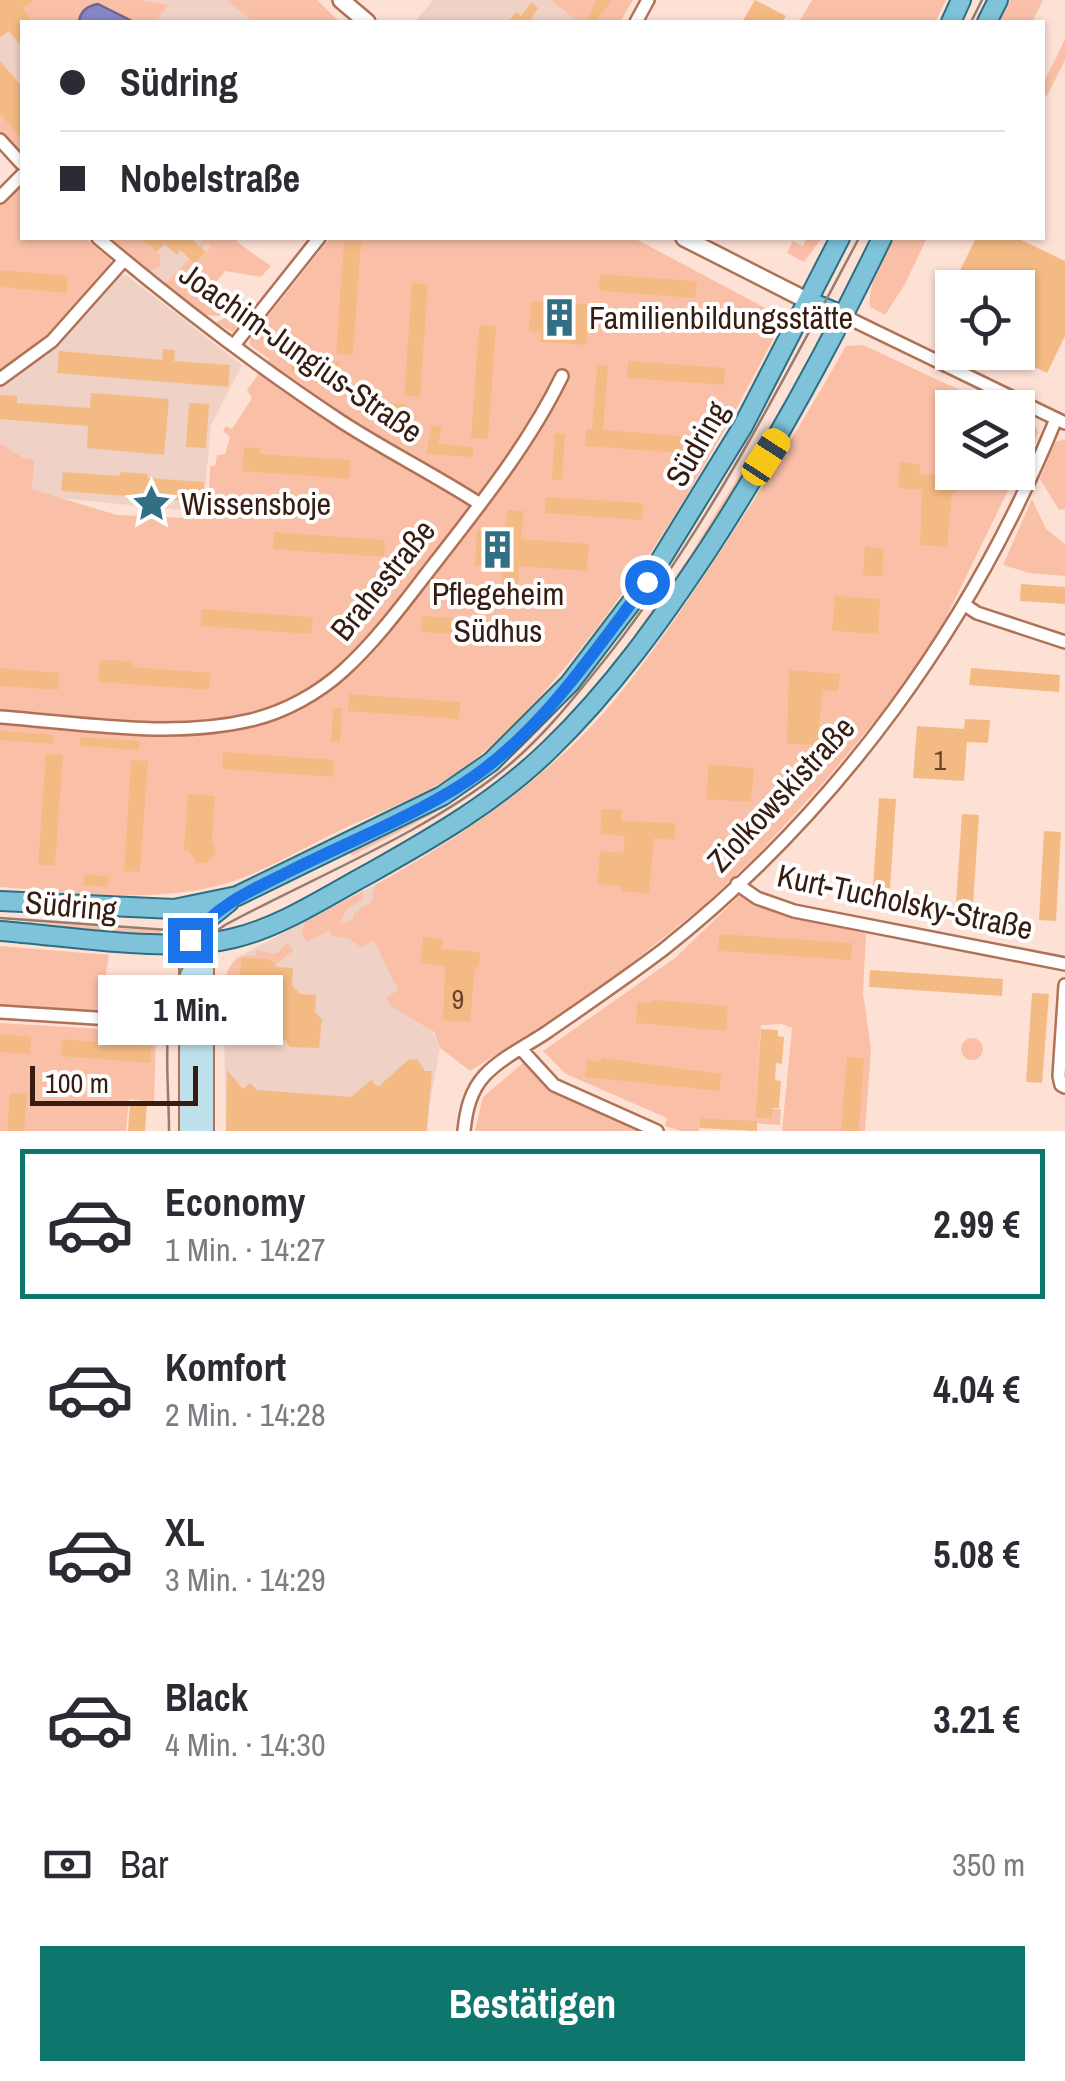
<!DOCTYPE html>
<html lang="de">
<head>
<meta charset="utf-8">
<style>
	body { margin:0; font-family:"Archivo Narrow",sans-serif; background:#f2f2f3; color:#2b2b33; height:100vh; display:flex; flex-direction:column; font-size:38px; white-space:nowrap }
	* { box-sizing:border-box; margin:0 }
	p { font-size:32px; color:#7c7c81 }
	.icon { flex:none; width:55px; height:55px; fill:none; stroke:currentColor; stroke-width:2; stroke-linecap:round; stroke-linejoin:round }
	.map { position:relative; height:1131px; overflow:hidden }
	.sheet { display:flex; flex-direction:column; background:#fff; flex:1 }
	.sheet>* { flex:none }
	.top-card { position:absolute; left:20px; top:20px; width:1025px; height:220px; border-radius:0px; box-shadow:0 2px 8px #0004; display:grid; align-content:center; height:220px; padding:0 40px; background:#fff }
	.controls { position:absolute; left:935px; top:270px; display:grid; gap:20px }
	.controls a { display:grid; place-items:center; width:100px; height:100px; border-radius:0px; background:#fff; box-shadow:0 2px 8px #0004; font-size:50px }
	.scale { position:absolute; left:30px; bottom:25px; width:168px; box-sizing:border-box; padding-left:10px; border:5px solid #361c11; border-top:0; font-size:28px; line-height:35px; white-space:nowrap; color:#361c11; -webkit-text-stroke:8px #fff; paint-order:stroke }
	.end { position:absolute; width:45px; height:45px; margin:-22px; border:12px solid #1a73e8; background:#fff; box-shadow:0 0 0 5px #fff }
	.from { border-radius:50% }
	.bubble { position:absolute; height:70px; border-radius:0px; background:#fff; box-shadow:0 2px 8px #0004; font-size:32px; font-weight:700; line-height:70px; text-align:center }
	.car { position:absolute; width:30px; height:60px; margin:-30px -15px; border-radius:12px; box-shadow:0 0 8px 2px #0007; background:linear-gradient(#f5c518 24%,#345 0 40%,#f5c518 0 76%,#345 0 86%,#f5c518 0) }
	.top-card b { display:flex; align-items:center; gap:35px; height:95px; font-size:38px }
	.top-card b+b { border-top:2px solid #e1e1e2 }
	.top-card i { width:25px; height:25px; background:#2b2b33 }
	ul { padding:18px 0 0; list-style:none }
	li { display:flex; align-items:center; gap:30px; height:150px; margin:0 20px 15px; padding:0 20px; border:5px solid transparent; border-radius:0px }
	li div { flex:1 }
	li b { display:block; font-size:38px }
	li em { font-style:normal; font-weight:700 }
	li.on { border-color:#0f766e }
	li>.icon { width:90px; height:90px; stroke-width:1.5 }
	.pay { display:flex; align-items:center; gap:25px; height:110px; padding:0 40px; font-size:38px }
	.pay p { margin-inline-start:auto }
	.primary-button { display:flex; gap:20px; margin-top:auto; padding:20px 40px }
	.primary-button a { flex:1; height:115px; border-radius:0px; background:#0f766e; color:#fff; font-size:40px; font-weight:700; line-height:115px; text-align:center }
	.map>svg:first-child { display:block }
	.built { fill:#f0d1c5 }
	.green { fill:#fac0a7 }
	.water { fill:#8685c6; stroke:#6e6690; stroke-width:2.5 }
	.building { fill:#f4ba84 }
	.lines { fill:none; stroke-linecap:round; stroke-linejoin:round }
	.minor-casing { stroke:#b07257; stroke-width:16 }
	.tertiary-casing { stroke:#b07257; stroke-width:20 }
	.secondary-casing { stroke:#b07257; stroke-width:22 }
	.primary-casing { stroke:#2d6f82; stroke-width:22 }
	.minor { stroke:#fff; stroke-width:11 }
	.tertiary { stroke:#fff; stroke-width:15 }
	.secondary { stroke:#bee1ec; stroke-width:18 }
	.primary { stroke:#7ec3d9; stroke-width:18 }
	.tram { stroke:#977c70; stroke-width:2.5 }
	.route { stroke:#1a73e8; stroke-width:12 }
	.labels { text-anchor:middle; stroke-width:8; stroke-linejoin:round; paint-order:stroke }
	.number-label { font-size:28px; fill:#66442e }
	.poi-label { font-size:32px; fill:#361c11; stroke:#fff; text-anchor:start }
	.street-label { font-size:32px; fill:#361c11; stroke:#fff }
</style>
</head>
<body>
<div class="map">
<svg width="1065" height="1131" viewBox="0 0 1065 1131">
	<rect width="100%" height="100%" fill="#fee1d5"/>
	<path class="built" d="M0,0H312L335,22H22V160L0,135Z
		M433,0H614L601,22H415Z
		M103,238H212L217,246L166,290Z
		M125,274L242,365L211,425L203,512L57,498L30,489L35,460L22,457L0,443V385L36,362L116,278Z
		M375,885L371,902L440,1048L428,1113L226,1131L223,983L232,963L236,958Z"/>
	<path class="green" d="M35,0H139L168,5L156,22H33L23,8Z
		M227,0H317L340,22H253Z
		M551,0H633L620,22H578Z
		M812,0H946L935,22H799Z
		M1010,0H1043L1032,22H999Z
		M1065,39V60L1047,96L1043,94V84Z
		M0,114L22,140V157L0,133Z
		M22,181V238H85L110,259L113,266L42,345L0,375V200Z
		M108,238H141L161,255L159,267L147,272Z
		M204,238H238L237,242L271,266L261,277L225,271L208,292L235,298L239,292L243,303L218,316L205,315L165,284L189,259L196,264L211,247L206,243L201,248L199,246Z
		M330,238H634L784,318C720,442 654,563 562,671C532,707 498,744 459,771C423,797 377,812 337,832C296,851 257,877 212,887C144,903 69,892 0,887V443L22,457L35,460L31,489L117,515L208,519L210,466H215L217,455L225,454L230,437L223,431L226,426L232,429L252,398L247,390L269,359L250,345V339Z
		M807,238H822L804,262L787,253L793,241L803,246Z
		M894,238H927L905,284L885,315L870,307C867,284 884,259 894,238Z
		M244,308L251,313L233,332L215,323Z
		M863,345L996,407L952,408V472H1017L943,624L890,703L826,780L759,853L703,906L603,986L470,1071L440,1048L434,1032L391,1006L386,998L398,990L374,941L361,947L348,938L331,936L330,930L307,942L302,934L305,922L363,891V899L346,910L340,925L353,919L354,913L371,902L375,885C449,844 517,799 578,740C621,698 656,646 690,597C746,515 797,432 846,346Z
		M1018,418L1036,427L1038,433L1018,472Z
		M752,421L756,424L690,533L626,626L622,623Z
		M1065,439V509L1059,510L1040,479L1055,442Z
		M760,441L764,443L694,558L639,636L635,634L689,557Z
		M1032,499L1046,529L1065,544V576L1029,573L1003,565Z
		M615,631L619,634C576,690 532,746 475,787C437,815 393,834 352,856L349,851L460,792Z
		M743,892L764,904L762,908L866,934L863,993L871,1049L865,1131H782L792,1028L782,1024L761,1025L755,1118L771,1119L773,1109H781L780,1125L753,1123L751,1131H747V1121L700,1118L699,1131H681L665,1126L667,1118L566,1074L543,1051L675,958Z
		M0,920L161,931L160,936L0,924Z
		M287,943L294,950L275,965L269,959L241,958L238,986L245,994L244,1011L234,1020L223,1014C223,989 222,951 256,956L257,950L276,954Z
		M0,946L109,955L103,992L153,996L152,1004H145L132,1016L0,1008Z
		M0,1023L152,1032L156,1035L154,1102L129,1099L126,1131H0Z
		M961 1049a11 11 0 1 1 22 0a11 11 0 1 1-22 0Z
		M523,1063C564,1101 598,1108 647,1131H475L483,1097Z"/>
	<path class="water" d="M98,4L134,22H79C80,11 87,6 98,4Z"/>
	<path class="building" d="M0,0H35L23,8L33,22H22V48L9,31L0,37Z
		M597,0H612L595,22H585Z
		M755,0L786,16L782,22H742Z
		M532,2L538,8L529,22H508L516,12L521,16Z
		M0,61L22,87V140L0,114Z
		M140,238H190L206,252L195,264L180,250L177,255L164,244L157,252Z
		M976,238H1017L1065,261V336L1047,373L1018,359V288H952V327L936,319Z
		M344,241L361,242L353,355L336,354Z
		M0,270L68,276L67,293L0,287Z
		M600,274L697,281L695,298L599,291Z
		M412,283L428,284L420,397L404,396Z
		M531,301L589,304L586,345L540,342L541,332L529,331Z
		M479,325L496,326L488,439L471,438Z
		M163,349L175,350L174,361L230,365L228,387L57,373L59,351L162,360Z
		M292,359L339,362L338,374L291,371Z
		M628,361L725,368L724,385L627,378Z
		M597,365L608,366L603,430L683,436L682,453L585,446L586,429H592Z
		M91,393L169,399L164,455L87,448L88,426L0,419V395L17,396V403L90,408Z
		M359,401L406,404L405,415L358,412Z
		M189,403L209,404L206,448L186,447Z
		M432,425L442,427L438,444L474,447L473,457L426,454Z
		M555,433L565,434L562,481L552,480Z
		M244,447L261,448L260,454L351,460L349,479L242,471Z
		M900,462L920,464L919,474L958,477L956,493L952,492L947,547L920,545L922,490L898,488Z
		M63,472L120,476V472L148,474L147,478L204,482L203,502L61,491Z
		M546,497L643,503L642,520L545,513Z
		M508,510L524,511L521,539L589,544L587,571L519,566L518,588L503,587L501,570L475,565L477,530L504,529Z
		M274,532L385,540L384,557L273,549Z
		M865,547L884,548L882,577L863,575Z
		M1021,584L1065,587V604L1020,601Z
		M835,596L880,599L878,634L832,631Z
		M202,609L313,617L311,634L200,626Z
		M422,616L533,623L532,640L421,632Z
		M100,660L133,661V667L211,673L209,690L98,682Z
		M0,668L59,673L58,690L0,686Z
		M971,668L1060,675L1059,692L969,685Z
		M789,670L840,674L838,691L823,690L817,745L787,744Z
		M349,694L460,702L459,719L348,711Z
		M333,708H342L340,743L331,742Z
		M965,719L990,720L988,743L967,742L964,781L913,778L917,726L964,729Z
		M0,731L54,735L53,744L0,740Z
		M80,737L140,741L139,750L80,746Z
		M223,752L334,760L333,777L222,769Z
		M46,754L63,755L55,866L38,865Z
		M131,760L148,761L140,872L124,871Z
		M709,764L754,768L751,802L706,799Z
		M188,794L215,796L212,841L216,853L207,863H197L188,850L184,849Z
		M879,798L896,799L890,888L873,887Z
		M602,809L622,810L621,821L676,823L674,840L654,838L649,893L622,892L621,886L597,884L600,851L623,853L625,836L600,834Z
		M962,814L979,815L973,904L956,903Z
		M1044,831L1061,832L1056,921L1039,920Z
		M84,875L109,876L108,887L83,885Z
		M900,902L948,906L947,917L900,913Z
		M983,920L1031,923L1030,934L983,930Z
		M719,934L852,943L851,960L718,951Z
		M423,937L443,939L442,949L480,952L479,967H475L470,1022L443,1020L445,966L421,963Z
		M241,958L270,959L277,967L293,968L292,985L300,994L316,995L315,1012L322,1019L319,1048L290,1047L284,1039L267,1038L268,1021L260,1012L244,1011L245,994L239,987Z
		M870,970L1003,979L1002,996L869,987Z
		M1032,993L1049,994L1042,1083L1026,1082Z
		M653,1000L728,1006L726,1031L636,1023L637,1002L652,1003Z
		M761,1029L778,1030V1036L784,1037L782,1064L776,1063L775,1080L781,1081L779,1108H773L772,1119L755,1118Z
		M0,1034L31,1037L30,1054L0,1052Z
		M62,1039L151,1046L150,1063L61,1056Z
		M847,1057L864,1058L859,1131H841Z
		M602,1058L721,1074L720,1091L585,1077L587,1060L601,1061Z
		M417,1059L425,1071H432L427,1131H226L227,1070L243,1089L250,1083L257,1090L351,1097L371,1080L378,1087L408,1060Z
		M10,1093L27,1094L24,1131H7Z
		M130,1102L147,1103L145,1131H128Z
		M700,1118L757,1121V1131L699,1128Z"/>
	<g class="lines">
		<defs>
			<path id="minor" d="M636,22L648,0
				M0,140L22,164
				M0,197L22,175
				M98,238C175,303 257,366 342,422C387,451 435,475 480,504
				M844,316L1065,423
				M234,345L319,238
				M0,379L52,341L124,260
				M965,605L977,613L1065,642
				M0,717C82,723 171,739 251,720C285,712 319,693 344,670C380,637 408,597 438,559C483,501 530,442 562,376
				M737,884L757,898L794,911L1065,964
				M1065,985L1059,1076L1061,1085L1065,1087
				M0,1012L143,1021
				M521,1049L554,1085L657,1131
				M464,1131C466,1111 470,1091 485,1075C501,1058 526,1046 547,1032C586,1005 626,978 664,949C838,811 973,624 1056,419"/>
			<path id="tertiary" d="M341,0L367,22
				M684,238L808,301"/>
			<path id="secondary" d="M204,943V1131
				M189,944V1131"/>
			<path id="primary" d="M951,22L961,0
				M987,22L998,0
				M808,301L844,316
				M0,901L174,909L237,896L442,796L491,762L570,683L647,582L743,426L840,238
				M0,931C68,936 169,954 234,938C281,927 327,896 370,873C434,837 497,801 550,749C612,689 662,619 709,548C774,448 830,345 882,238
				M189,944L203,923L229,902"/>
		</defs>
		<use href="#minor" class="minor-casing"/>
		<use href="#tertiary" class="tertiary-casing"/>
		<use href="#secondary" class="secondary-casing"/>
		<use href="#primary" class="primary-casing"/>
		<use href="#minor" class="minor"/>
		<use href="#tertiary" class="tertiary"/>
		<use href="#secondary" class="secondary"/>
		<use href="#primary" class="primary"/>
		<path class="tram" d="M971,22L982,0
			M0,918L168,930L216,927
			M169,1131C169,1075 156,984 200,943C207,936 217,931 225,925C314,877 425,833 503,770C544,737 577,694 610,653C710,524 783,381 859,238"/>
	</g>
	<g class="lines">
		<path class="route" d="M190,940C216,905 252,890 290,871C344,844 411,817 461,785C538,737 592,654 647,582"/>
	</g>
	<defs>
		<symbol id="building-bare" viewBox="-9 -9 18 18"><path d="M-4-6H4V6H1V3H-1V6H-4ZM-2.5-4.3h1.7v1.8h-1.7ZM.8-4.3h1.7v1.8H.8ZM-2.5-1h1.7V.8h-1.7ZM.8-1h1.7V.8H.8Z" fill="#316f85" stroke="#fff" stroke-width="2.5" paint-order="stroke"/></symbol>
		<symbol id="sight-bare" viewBox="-9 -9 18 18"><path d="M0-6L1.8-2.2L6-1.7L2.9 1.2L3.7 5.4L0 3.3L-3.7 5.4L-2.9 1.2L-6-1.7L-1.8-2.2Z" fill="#316f85" stroke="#fff" stroke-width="2.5" paint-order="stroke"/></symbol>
	</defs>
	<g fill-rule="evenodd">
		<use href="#building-bare" x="532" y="290" width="55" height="55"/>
		<use href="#sight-bare" x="124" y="476" width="55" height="55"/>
		<use href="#building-bare" x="470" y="522" width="55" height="55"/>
	</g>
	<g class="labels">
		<g class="number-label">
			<text x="940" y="770">1</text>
			<text x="458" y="1009">9</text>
		</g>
		<g class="poi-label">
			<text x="589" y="329">Familienbildungsstätte</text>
			<text x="181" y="515">Wissensboje</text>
			<text x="498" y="605" text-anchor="middle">Pflegeheim<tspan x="498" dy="37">Südhus</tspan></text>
		</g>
		<g class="street-label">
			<text transform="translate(301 353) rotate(35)" y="11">Joachim-Jungius-Straße</text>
			<text transform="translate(697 444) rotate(-60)" y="11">Südring</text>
			<text transform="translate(383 580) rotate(-51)" y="11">Brahestraße</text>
			<text transform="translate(781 794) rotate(-47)" y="11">Ziolkowskistraße</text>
			<text transform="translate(905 902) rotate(12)" y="11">Kurt-Tucholsky-Straße</text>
			<text transform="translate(71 906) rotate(5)" y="11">Südring</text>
		</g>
	</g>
</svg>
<div class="controls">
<a><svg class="icon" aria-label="locate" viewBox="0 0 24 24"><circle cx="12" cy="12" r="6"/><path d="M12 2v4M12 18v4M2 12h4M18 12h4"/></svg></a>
<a><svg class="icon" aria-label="layers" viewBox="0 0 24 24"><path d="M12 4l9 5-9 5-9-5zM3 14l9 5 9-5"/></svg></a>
</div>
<div class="scale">100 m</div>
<i class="end from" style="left:647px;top:582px"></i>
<i class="end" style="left:190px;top:940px"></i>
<div class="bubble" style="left:98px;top:975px;width:185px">1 Min.</div>
<i class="car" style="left:766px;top:457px;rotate:33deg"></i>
<div class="top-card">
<b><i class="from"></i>Südring</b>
<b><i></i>Nobelstraße</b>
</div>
</div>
<section class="sheet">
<ul>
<li class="on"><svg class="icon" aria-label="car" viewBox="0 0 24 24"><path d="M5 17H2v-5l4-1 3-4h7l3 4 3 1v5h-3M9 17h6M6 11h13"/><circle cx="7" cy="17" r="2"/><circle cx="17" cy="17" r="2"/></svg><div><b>Economy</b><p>1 Min. · 14:27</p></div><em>2.99 €</em></li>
<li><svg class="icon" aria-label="car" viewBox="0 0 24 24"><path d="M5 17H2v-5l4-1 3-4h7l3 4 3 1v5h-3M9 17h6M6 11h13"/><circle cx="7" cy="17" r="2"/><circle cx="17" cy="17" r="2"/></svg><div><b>Komfort</b><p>2 Min. · 14:28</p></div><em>4.04 €</em></li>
<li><svg class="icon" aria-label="car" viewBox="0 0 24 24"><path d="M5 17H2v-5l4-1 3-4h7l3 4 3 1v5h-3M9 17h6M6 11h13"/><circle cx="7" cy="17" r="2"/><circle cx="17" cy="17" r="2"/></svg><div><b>XL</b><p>3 Min. · 14:29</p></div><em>5.08 €</em></li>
<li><svg class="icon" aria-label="car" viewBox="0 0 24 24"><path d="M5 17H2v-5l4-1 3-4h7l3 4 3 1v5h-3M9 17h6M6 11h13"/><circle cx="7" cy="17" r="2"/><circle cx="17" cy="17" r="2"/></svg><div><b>Black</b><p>4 Min. · 14:30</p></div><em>3.21 €</em></li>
</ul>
<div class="pay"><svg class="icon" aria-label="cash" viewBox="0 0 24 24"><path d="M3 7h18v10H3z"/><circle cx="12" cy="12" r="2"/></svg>Bar<p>350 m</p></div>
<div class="primary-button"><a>Bestätigen</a></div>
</section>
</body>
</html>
